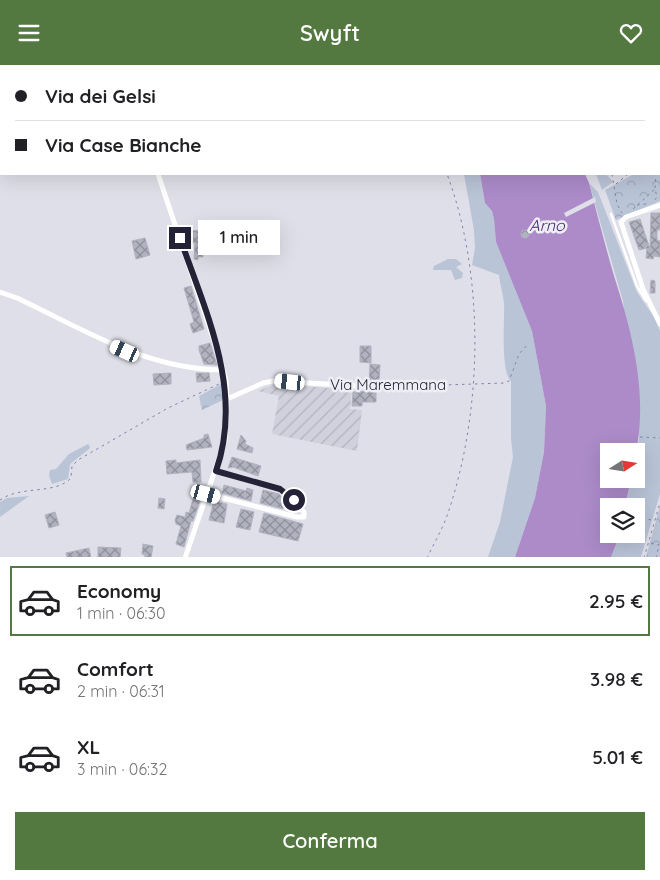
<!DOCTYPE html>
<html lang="it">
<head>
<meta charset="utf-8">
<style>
	body { margin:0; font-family:Quicksand,sans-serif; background:#f2f2f2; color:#202124; height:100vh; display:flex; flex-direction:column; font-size:19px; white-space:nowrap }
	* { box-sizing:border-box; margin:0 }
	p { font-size:16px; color:#757577 }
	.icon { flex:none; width:28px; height:28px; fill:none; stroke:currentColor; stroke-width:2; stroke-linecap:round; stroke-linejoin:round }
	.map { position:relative; height:492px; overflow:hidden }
	.sheet { display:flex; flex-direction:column; background:#fff; flex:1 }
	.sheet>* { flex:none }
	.banner { position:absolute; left:0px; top:0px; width:660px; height:110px; box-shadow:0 5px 20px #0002; display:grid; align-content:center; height:110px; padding:0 15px; background:#fff }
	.needle { width:32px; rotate:78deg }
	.buttons { position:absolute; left:600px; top:378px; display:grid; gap:10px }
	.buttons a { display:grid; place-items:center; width:45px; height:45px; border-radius:0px; background:#fff; box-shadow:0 5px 20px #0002; font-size:25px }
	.end { position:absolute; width:22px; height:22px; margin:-11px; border:6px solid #242236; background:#fff; box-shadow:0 0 0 2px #fff }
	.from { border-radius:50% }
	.bubble { position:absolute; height:35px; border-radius:0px; background:#fff; box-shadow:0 5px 20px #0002; font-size:16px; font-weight:600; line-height:35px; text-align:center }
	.car { position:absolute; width:15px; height:30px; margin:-15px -8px; border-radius:6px; box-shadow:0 0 4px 1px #0007; background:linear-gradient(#fff 24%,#345 0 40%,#fff 0 76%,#345 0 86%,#fff 0) }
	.banner b { display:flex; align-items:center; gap:18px; height:48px; font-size:19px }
	.banner b+b { border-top:1px solid #e0e0e0 }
	.banner i { width:12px; height:12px; background:#202124 }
	ul { padding:9px 0 0; list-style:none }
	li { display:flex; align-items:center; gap:15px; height:70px; margin:0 10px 8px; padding:0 5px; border:2px solid transparent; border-radius:0px }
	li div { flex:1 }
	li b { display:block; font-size:19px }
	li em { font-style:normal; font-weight:600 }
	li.on { border-color:#537840 }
	li>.icon { width:45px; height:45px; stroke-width:1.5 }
	.button { display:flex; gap:10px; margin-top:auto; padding:10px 15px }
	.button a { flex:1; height:58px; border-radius:0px; background:#537840; color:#fff; font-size:20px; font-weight:600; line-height:58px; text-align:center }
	header { display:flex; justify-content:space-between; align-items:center; height:65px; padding:0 15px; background:#537840; color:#fff; font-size:22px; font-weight:600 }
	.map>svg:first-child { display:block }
	.industrial { fill:url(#industrial-furrows) }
	.green { fill:#b9c4d7 }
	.park { fill:url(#park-crowns) }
	.water { fill:#ac8bc8 }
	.pier { fill:#dedfe8 }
	.building { fill:url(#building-cross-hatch); stroke:#b2b2c1 }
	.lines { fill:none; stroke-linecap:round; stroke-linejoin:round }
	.path { stroke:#8582a8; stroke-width:1; stroke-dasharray:2.5 4; stroke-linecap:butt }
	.service { stroke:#fff; stroke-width:2.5 }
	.minor { stroke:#fff; stroke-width:5 }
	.route { stroke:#242236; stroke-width:6 }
	.labels { text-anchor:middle; stroke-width:5; stroke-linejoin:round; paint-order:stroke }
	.street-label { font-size:15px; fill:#242236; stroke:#eeeff5 }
	.water-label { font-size:16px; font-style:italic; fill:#4b236b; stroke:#eeeff5 }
</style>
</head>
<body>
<header><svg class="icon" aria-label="menu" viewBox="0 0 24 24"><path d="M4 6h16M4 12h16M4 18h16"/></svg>Swyft<svg class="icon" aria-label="heart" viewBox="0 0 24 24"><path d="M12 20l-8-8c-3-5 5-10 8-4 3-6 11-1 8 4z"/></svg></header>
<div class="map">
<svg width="660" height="493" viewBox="0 0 660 493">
	<defs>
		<pattern id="industrial-furrows" width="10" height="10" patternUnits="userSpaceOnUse" patternTransform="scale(1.25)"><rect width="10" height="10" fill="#d0d1dc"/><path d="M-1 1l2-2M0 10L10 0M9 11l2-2" fill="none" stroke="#b2b3bd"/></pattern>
		<pattern id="park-crowns" width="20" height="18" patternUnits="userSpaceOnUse" patternTransform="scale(1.25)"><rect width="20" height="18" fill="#b9c4d7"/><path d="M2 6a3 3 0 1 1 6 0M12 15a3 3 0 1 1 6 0" fill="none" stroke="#9fa8b9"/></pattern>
		<pattern id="building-cross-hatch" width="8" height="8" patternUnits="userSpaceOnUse" patternTransform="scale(1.25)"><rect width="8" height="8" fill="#b1b2bf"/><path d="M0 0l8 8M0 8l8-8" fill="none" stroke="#90909c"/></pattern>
	</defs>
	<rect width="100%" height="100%" fill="#dedfe8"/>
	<path class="industrial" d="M275,319L352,325L350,344L362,345L357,386L272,369L279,331L258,326Z"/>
	<path class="green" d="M464,109H480L485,138L492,146L494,154L496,177L532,266L546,341L544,387L535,433L515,492H488L500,457L513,392L511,373V316C500,306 505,255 504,238C503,229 500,220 499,210L472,200L475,183L474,165Z
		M596,109H606L613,117L602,125Z
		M589,118L598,127L637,227L656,255L660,266V429L641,492H611L620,469H636V441H625L631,414H636V387L639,374L623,236Z
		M448,194H456L462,199L456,202L463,208L462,213L455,215L451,205H433L434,201Z
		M88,379L90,382L89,384L70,399L68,414L52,419L49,410L50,405L56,404L69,389Z
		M29,431L0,452V437L7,433Z"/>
	<path class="park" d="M660,98V136L616,155L605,125L634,109H659Z
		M221,319L223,335L202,345L199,331Z
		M660,441V492H646Z"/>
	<path class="water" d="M454,0H538V1H454Z
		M480,109H585L589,118C597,149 605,180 614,211C632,267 648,328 636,387L609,386V414H631L625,441H609V469H620L611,492H515L535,433L544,387L546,341L532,266L496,177L494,154L492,146L485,138Z"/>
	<path class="pier" d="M595,132L596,137L566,152L564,148Z"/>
	<path class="building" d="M651,148H660V165H657V175L660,176V192L654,191L653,194L646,193L647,183L639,185L629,157L640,154L650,184Z
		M189,165L200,166L199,184H204L203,192H198V195L194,194L195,178L188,177Z
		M521 169a4 4 0 1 1 8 0a4 4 0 1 1-8 0Z
		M145,173L150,190L136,194L132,176Z
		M651,215L655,216V228H650Z
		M191,221L204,264L193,268L190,259L194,257L184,223Z
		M210,278L217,300H216L204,299L199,285V281Z
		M360,281H371V298L360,297Z
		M370,299L380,300L379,318L369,317Z
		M171,308V319L154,320L153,309Z
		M196,308H209L210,316L197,317Z
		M369,326H376V337H362V341H352L353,327Z
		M208,369L212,382L187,385L186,380L204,373V370Z
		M241,370L246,376L245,379L253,383L252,388L237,384Z
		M232,392L261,401L258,411L233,402L228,403Z
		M176,395V398L200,395L201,417H193L192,407L167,409L166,396Z
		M224,420L246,426L247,423L253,425L251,436L222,428Z
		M263,425L279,429L285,435L283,444L260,438Z
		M159,433L165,434L164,444L158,443Z
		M193,434L200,436L193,456H191L184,482L176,479L181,461L176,459L175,455L177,450L185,452L186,447L189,448Z
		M214,436L227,439L224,458L209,455Z
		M241,444L254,447L250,465L236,462Z
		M55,447L59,460L49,463L45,450Z
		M264,448L303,459L298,476L259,467Z
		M143,479L153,481L151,493H145V490L142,489Z
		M98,482L121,483L120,493H98Z
		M89,483L91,493H67L66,488Z"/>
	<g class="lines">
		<path class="path" d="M391,0L392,1
			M578,0L579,1
			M659,96H660
			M659,101H660
			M612,109L617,139L622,148
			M616,119L628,109
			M655,123L656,109
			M637,140L646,139
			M633,144L655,124L657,132L654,136
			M384,322L504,318L509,316L519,289L529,278
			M640,372L660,373
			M0,435C21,420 55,430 71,413L72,401L78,395L168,343L221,318
			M636,451L655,456
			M651,478L659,480
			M427,493C434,478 443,463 448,448C483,345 485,211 447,109
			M644,493L660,438
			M656,493L659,480"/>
		<path class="service" d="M611,149L637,221L646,236"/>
		<path class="minor" d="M124,0L125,1
			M659,35H660
			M158,109L220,294L226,316L227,334L225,376L185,493
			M660,140L626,152L621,157L643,224L660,259
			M0,227L17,233C83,264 147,305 223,305
			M227,334L263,318L273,316L380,322
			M207,429L297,452H304V447L280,424L216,406"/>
	</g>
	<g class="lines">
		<path class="route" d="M180,173C206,248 244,326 216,406L280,424L294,435"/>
	</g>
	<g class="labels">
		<g class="street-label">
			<text x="388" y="325">Via Maremmana</text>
		</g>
		<g class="water-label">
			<text x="547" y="166">Arno</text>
		</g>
	</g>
</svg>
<div class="buttons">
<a><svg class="needle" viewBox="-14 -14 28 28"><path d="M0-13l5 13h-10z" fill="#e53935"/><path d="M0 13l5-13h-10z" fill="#757577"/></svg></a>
<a><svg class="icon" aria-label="layers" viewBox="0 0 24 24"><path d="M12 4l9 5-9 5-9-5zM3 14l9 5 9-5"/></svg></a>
</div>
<i class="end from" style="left:294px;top:435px"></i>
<i class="end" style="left:180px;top:173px"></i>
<div class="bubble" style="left:198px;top:155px;width:82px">1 min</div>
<i class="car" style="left:125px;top:286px;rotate:294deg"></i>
<i class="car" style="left:290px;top:317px;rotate:276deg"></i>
<i class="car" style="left:206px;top:429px;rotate:105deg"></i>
<div class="banner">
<b><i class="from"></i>Via dei Gelsi</b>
<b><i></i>Via Case Bianche</b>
</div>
</div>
<section class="sheet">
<ul>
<li class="on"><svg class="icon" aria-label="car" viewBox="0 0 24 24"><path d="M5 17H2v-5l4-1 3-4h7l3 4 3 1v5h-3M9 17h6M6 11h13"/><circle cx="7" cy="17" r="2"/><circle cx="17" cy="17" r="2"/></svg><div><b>Economy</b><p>1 min · 06:30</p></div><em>2.95 €</em></li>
<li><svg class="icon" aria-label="car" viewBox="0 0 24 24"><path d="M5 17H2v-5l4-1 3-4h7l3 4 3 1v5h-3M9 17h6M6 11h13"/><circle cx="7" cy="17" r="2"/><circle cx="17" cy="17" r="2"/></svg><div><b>Comfort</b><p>2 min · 06:31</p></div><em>3.98 €</em></li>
<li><svg class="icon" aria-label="car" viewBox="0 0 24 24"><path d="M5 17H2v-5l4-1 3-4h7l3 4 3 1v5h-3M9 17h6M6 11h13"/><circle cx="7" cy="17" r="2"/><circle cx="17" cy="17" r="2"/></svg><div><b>XL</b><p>3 min · 06:32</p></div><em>5.01 €</em></li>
</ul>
<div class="button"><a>Conferma</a></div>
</section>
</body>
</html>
